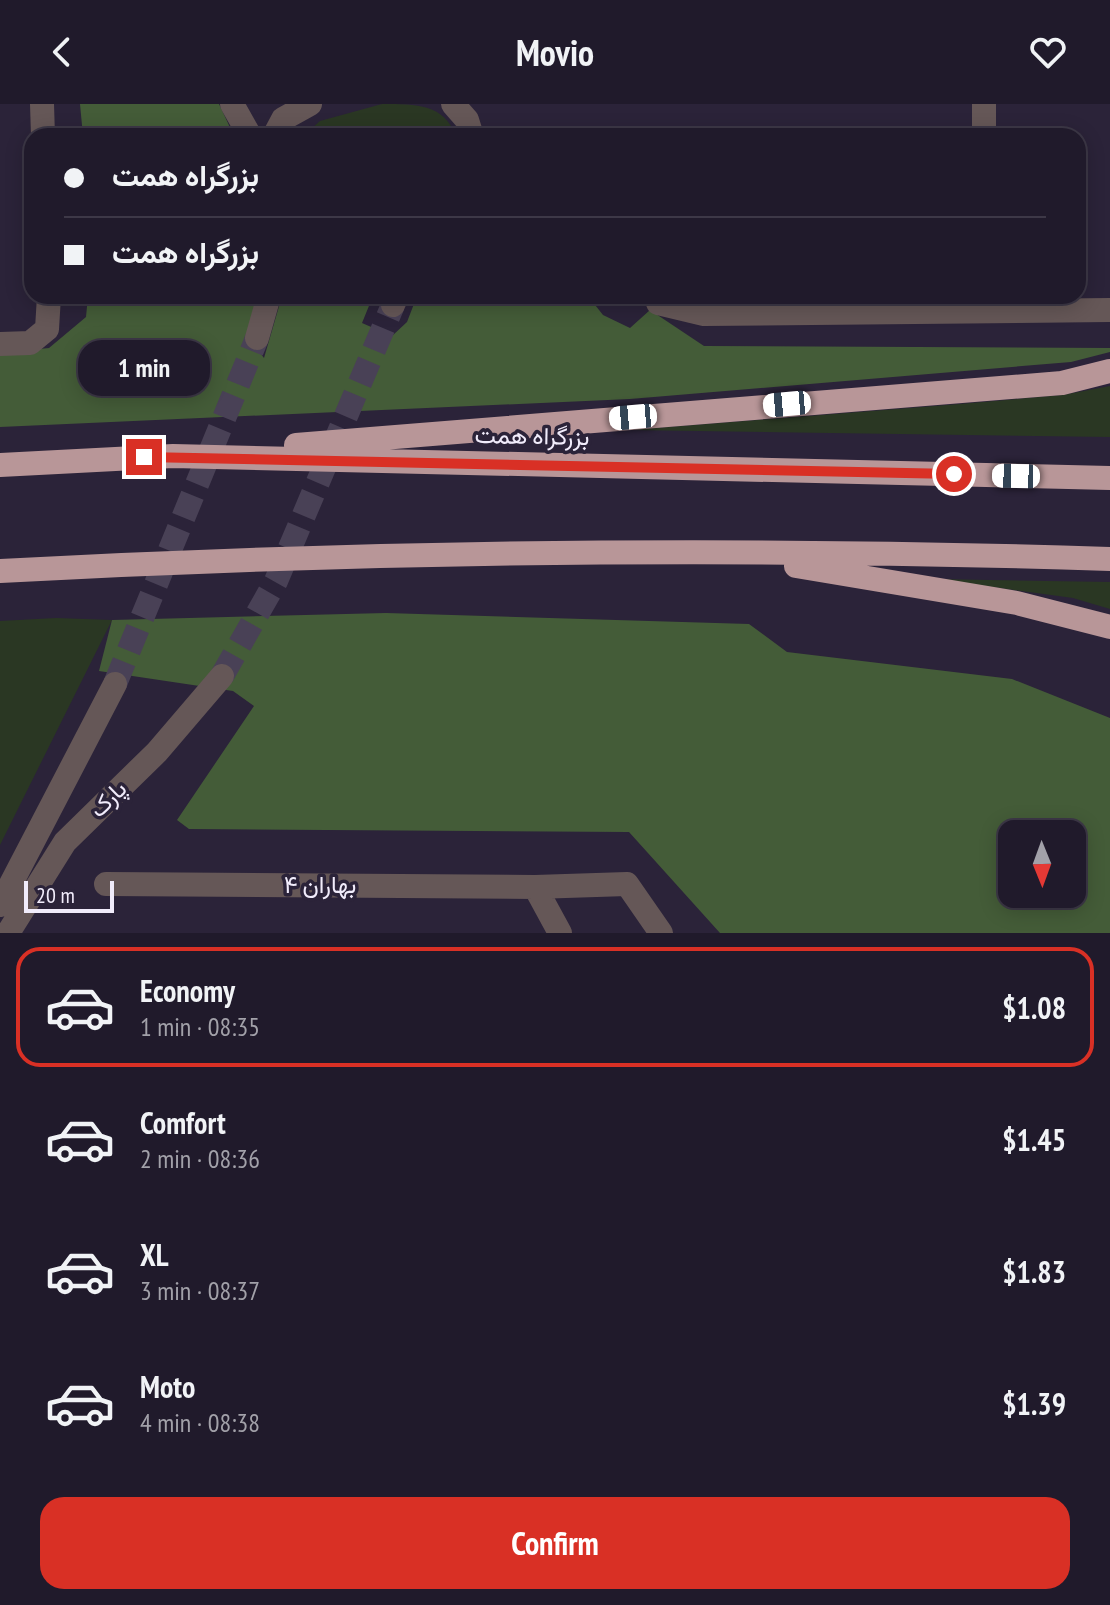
<!DOCTYPE html>
<html lang="en">
<head>
<meta charset="utf-8">
<style>
	body { margin:0; font-family:"PT Sans Narrow",Vazirmatn,sans-serif; background:#282333; color:#f1f3f6; height:100vh; display:flex; flex-direction:column; font-size:30px; white-space:nowrap }
	* { box-sizing:border-box; margin:0 }
	p { font-size:26px; color:#a2a1a9 }
	.icon { flex:none; width:44px; height:44px; fill:none; stroke:currentColor; stroke-width:2; stroke-linecap:round; stroke-linejoin:round }
	.map { position:relative; height:829px; overflow:hidden }
	.details { display:flex; flex-direction:column; background:#201a2b; flex:1 }
	.details>* { flex:none }
	.top-card { position:absolute; left:24px; top:24px; width:1062px; height:176px; border-radius:24px; box-shadow:0 4px 20px #0003,0 0 0 2px #3d3847; display:grid; align-content:center; height:176px; padding:0 40px; background:#201a2b }
	.needle { width:52px; rotate:179deg }
	.fabs { position:absolute; left:998px; top:716px; display:grid; gap:16px }
	.fabs a { display:grid; place-items:center; width:88px; height:88px; border-radius:16px; background:#201a2b; box-shadow:0 4px 20px #0003,0 0 0 2px #3d3847; font-size:40px }
	.scale { position:absolute; left:24px; bottom:20px; width:90px; box-sizing:border-box; padding-left:8px; border:4px solid #f1ecfb; border-top:0; font-size:22px; line-height:28px; white-space:nowrap; color:#f1ecfb; -webkit-text-stroke:6px #2b2339; paint-order:stroke }
	.end { position:absolute; width:36px; height:36px; margin:-18px; border:10px solid #d93025; background:#fff; box-shadow:0 0 0 4px #fff }
	.from { border-radius:50% }
	.bubble { position:absolute; height:56px; border-radius:24px; background:#201a2b; box-shadow:0 4px 20px #0003,0 0 0 2px #3d3847; font-size:26px; font-weight:700; line-height:56px; text-align:center }
	.car { position:absolute; width:24px; height:48px; margin:-24px -12px; border-radius:10px; box-shadow:0 0 6px 2px #0007; background:linear-gradient(#fff 24%,#345 0 40%,#fff 0 76%,#345 0 86%,#fff 0) }
	.top-card b { display:flex; align-items:center; gap:28px; height:76px; font-size:30px }
	.top-card b+b { border-top:2px solid #3d3847 }
	.top-card i { width:20px; height:20px; background:#f1f3f6 }
	ul { padding:14px 0 0; list-style:none }
	li { display:flex; align-items:center; gap:24px; height:120px; margin:0 16px 12px; padding:0 24px; border:4px solid transparent; border-radius:24px }
	li div { flex:1 }
	li b { display:block; font-size:30px }
	li em { font-style:normal; font-weight:700 }
	li.selected { border-color:#d93025 }
	li>.icon { width:72px; height:72px; stroke-width:1.5 }
	.cta { display:flex; gap:16px; margin-top:auto; padding:16px 40px }
	.cta a { flex:1; height:92px; border-radius:24px; background:#d93025; color:#fff; font-size:32px; font-weight:700; line-height:92px; text-align:center }
	header { display:flex; justify-content:space-between; align-items:center; height:104px; padding:0 40px; background:#201a2b; font-size:36px; font-weight:700 }
	.map>svg:first-child { display:block }
	.green { fill:#2a3723 }
	.forest { fill:#445c38; fill-rule:evenodd }
	.lines { fill:none; stroke-linecap:round; stroke-linejoin:round }
	.minor-tunnel { stroke:#494156; stroke-width:24; stroke-dasharray:24 12; stroke-linecap:butt }
	.minor { stroke:#655757; stroke-width:24 }
	.highway { stroke:#b89698; stroke-width:24 }
	.route { stroke:#d93025; stroke-width:10 }
	.labels { text-anchor:middle; stroke-width:7; stroke-linejoin:round; paint-order:stroke }
	.street-label { font-size:24px; fill:#f1ecfb; stroke:#2b2339 }
</style>
</head>
<body>
<header><svg class="icon" aria-label="back" viewBox="0 0 24 24"><path d="M15 5l-7 7 7 7"/></svg>Movio<svg class="icon" aria-label="heart" viewBox="0 0 24 24"><path d="M12 20l-8-8c-3-5 5-10 8-4 3-6 11-1 8 4z"/></svg></header>
<div class="map">
<svg width="1110" height="829" viewBox="0 0 1110 829">
	<rect width="100%" height="100%" fill="#2b2339"/>
	<path class="green" d="M382,0C417,0 444,0 456,32H303L320,17Z
		M1110,282V333L631,326L960,300L1063,291Z
		M934,475L1110,478V505L1073,494Z
		M56,514L112,516L0,741V517Z"/>
	<path class="forest" d="M80,0H219L234,32H83Z
		M88,192H258L248,233L264,254L282,192H373L362,219L392,232L407,218L417,192H588L603,211L630,224L650,206L704,242L1110,244V248L1071,258L630,295L0,323V249L49,244L86,213Z
		M386,509L749,520L787,548L1012,575L1110,614V829H720L629,728L189,725L177,716L254,602L233,587L99,567L112,516ZM1012,730H1072V790H1012Z"/>
	<g class="lines">
		<path class="minor-tunnel" d="M222,572L276,477L393,201
			M115,580L257,234"/>
		<path class="minor" d="M42,0L43,32
			M232,0L250,32
			M453,0L467,16L472,32
			M984,0V32
			M274,32L283,15L310,0
			M658,199L704,210L1110,206
			M393,201L397,192
			M257,234L269,192
			M0,240L30,239L47,225L49,192
			M106,780L535,783L627,780L661,829
			M535,783L560,829
			M0,801L115,580
			M8,829L65,738L157,648L222,572"/>
		<path class="highway" d="M296,341L1062,279L1110,267
			M0,361L173,352L1110,374
			M796,462L1017,499L1110,523
			M0,467C370,447 740,443 1110,455"/>
	</g>
	<g class="lines">
		<path class="route" d="M144,353L954,370"/>
	</g>
	<g class="labels">
		<g class="street-label">
			<text transform="translate(532 332) rotate(1)" y="8">بزرگراه همت</text>
			<text transform="translate(108 695) rotate(-44)" y="8">پارک</text>
			<text x="320" y="789">بهاران ۴</text>
		</g>
	</g>
</svg>
<div class="fabs">
<a><svg class="needle" viewBox="-14 -14 28 28"><path d="M0-13l5 13h-10z" fill="#e53935"/><path d="M0 13l5-13h-10z" fill="#a2a1a9"/></svg></a>
</div>
<div class="scale">20 m</div>
<i class="end from" style="left:954px;top:370px"></i>
<i class="end" style="left:144px;top:353px"></i>
<div class="bubble" style="left:78px;top:236px;width:132px">1 min</div>
<i class="car" style="left:787px;top:300px;rotate:265deg"></i>
<i class="car" style="left:633px;top:313px;rotate:265deg"></i>
<i class="car" style="left:1016px;top:372px;rotate:271deg"></i>
<div class="top-card">
<b><i class="from"></i>بزرگراه همت</b>
<b><i></i>بزرگراه همت</b>
</div>
</div>
<section class="details">
<ul>
<li class="selected"><svg class="icon" aria-label="car" viewBox="0 0 24 24"><path d="M5 17H2v-5l4-1 3-4h7l3 4 3 1v5h-3M9 17h6M6 11h13"/><circle cx="7" cy="17" r="2"/><circle cx="17" cy="17" r="2"/></svg><div><b>Economy</b><p>1 min · 08:35</p></div><em>$1.08</em></li>
<li><svg class="icon" aria-label="car" viewBox="0 0 24 24"><path d="M5 17H2v-5l4-1 3-4h7l3 4 3 1v5h-3M9 17h6M6 11h13"/><circle cx="7" cy="17" r="2"/><circle cx="17" cy="17" r="2"/></svg><div><b>Comfort</b><p>2 min · 08:36</p></div><em>$1.45</em></li>
<li><svg class="icon" aria-label="car" viewBox="0 0 24 24"><path d="M5 17H2v-5l4-1 3-4h7l3 4 3 1v5h-3M9 17h6M6 11h13"/><circle cx="7" cy="17" r="2"/><circle cx="17" cy="17" r="2"/></svg><div><b>XL</b><p>3 min · 08:37</p></div><em>$1.83</em></li>
<li><svg class="icon" aria-label="car" viewBox="0 0 24 24"><path d="M5 17H2v-5l4-1 3-4h7l3 4 3 1v5h-3M9 17h6M6 11h13"/><circle cx="7" cy="17" r="2"/><circle cx="17" cy="17" r="2"/></svg><div><b>Moto</b><p>4 min · 08:38</p></div><em>$1.39</em></li>
</ul>
<div class="cta"><a>Confirm</a></div>
</section>
</body>
</html>
